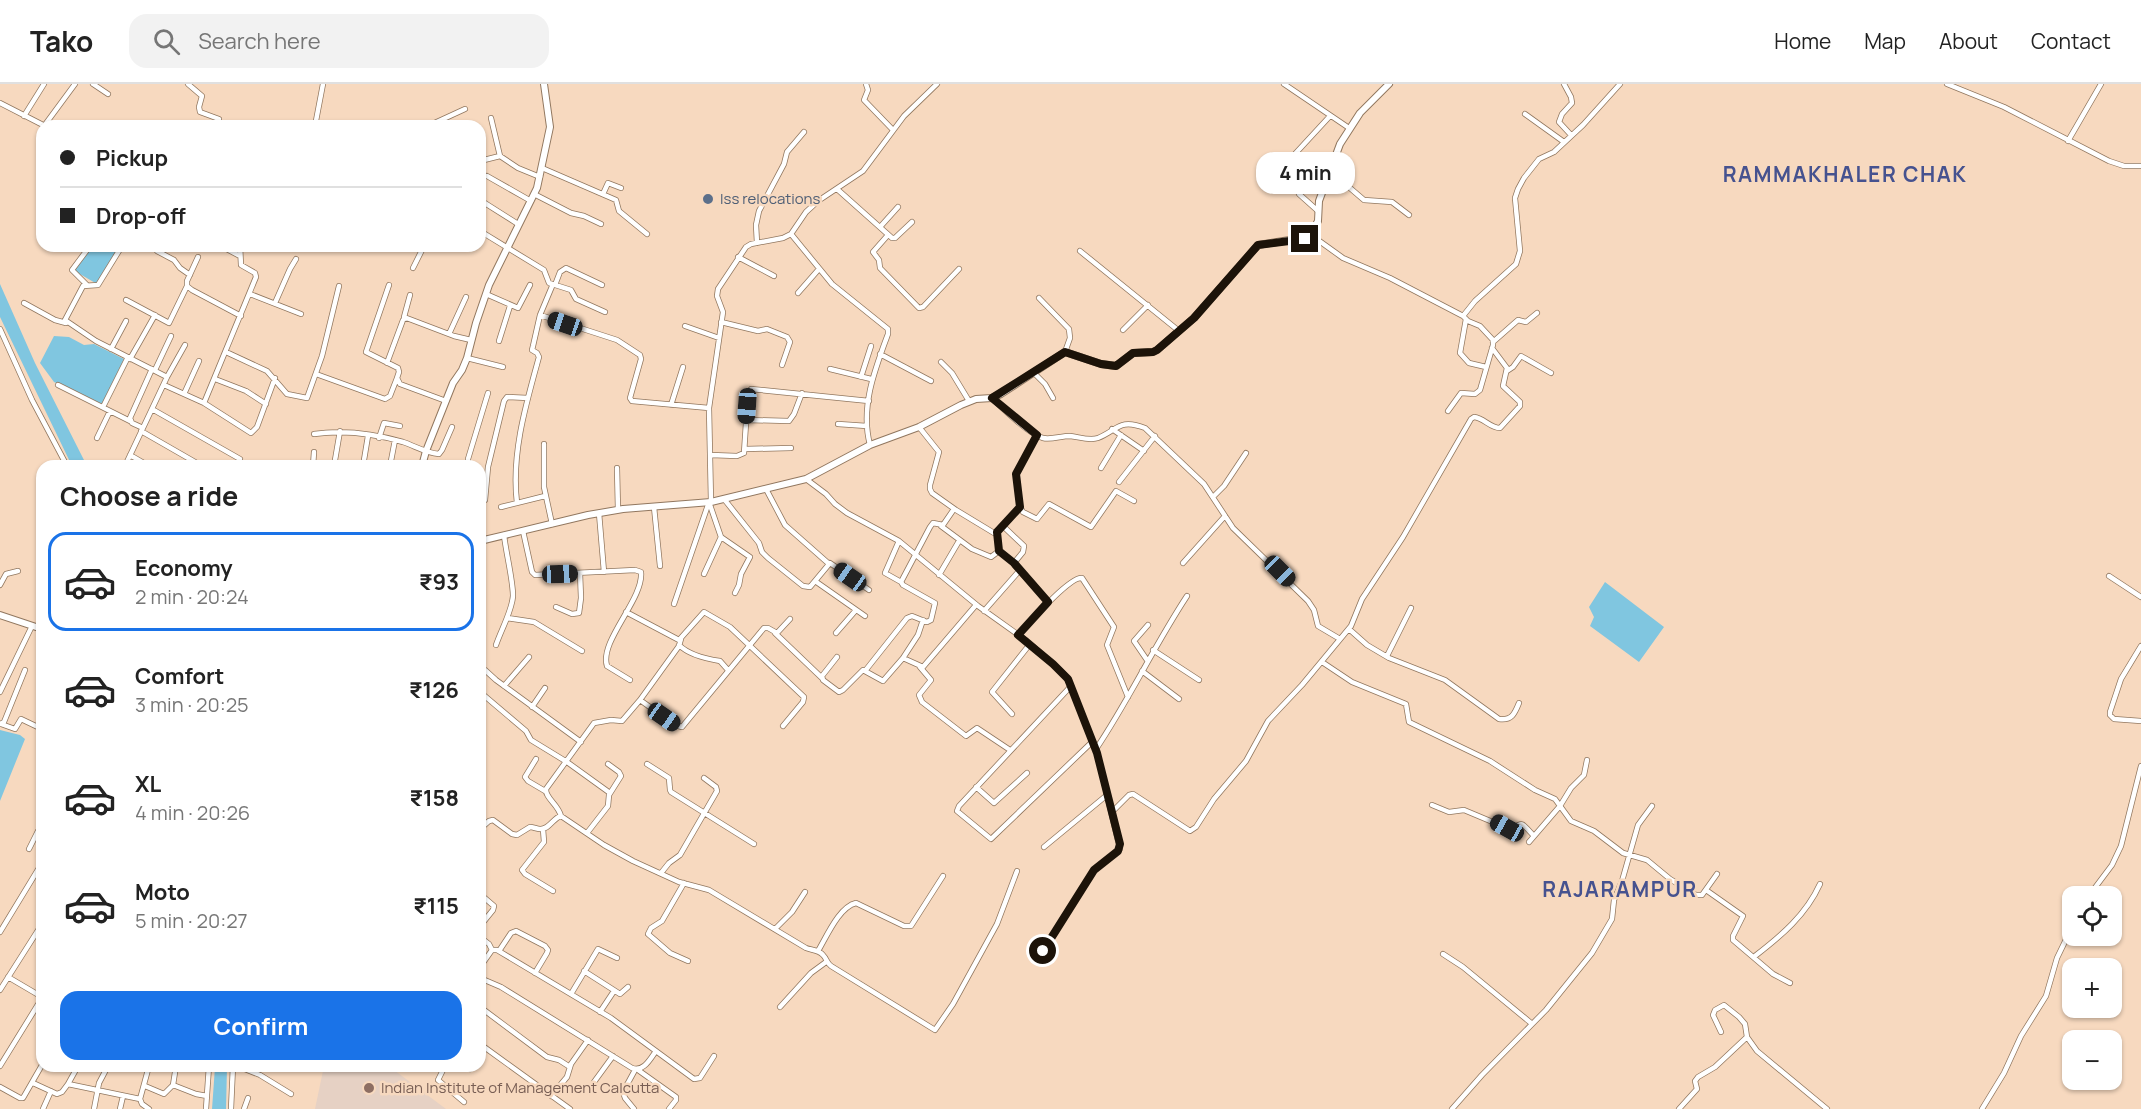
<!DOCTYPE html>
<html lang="en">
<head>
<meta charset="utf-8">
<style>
	body { margin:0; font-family:Manrope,sans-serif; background:#f2f2f2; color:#222; height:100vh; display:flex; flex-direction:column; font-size:22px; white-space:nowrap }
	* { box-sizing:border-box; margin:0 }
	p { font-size:20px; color:#767676 }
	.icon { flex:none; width:33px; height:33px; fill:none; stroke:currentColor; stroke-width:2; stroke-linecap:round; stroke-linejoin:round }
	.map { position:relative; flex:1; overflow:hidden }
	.details { position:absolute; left:36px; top:376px; width:450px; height:612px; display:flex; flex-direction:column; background:#fff; border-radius:18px; box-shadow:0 2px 4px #0004 }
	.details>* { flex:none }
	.top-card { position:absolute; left:36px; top:36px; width:450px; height:132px; border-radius:18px; box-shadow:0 2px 4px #0004; display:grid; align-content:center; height:132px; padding:0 24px; background:#fff }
	.tools { position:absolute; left:2062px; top:802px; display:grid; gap:12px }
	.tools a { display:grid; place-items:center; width:60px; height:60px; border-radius:12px; background:#fff; box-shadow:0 2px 4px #0004; font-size:30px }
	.end { position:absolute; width:27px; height:27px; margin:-14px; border:8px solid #1c1309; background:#fff; box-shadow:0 0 0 3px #fff }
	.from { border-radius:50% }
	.bubble { position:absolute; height:42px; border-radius:18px; background:#fff; box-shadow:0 2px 4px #0004; font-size:20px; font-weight:700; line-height:42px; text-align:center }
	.car { position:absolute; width:18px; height:36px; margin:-18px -9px; border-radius:8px; box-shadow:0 0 4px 2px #0007; background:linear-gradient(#222 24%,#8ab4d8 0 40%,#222 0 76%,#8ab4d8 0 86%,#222 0) }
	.top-card b { display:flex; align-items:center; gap:21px; height:57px; font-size:22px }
	.top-card b+b { border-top:2px solid #e0e0e0 }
	.top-card i { width:15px; height:15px; background:#222 }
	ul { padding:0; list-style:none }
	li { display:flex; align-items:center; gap:18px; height:99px; margin:0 12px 9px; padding:0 12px; border:3px solid transparent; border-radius:18px }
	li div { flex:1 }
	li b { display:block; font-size:22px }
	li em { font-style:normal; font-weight:700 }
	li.current { border-color:#1a73e8 }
	li>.icon { width:54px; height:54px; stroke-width:1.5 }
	h2 { padding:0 24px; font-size:27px; line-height:72px }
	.button { display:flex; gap:12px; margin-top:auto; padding:12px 24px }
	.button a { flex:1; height:69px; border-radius:18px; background:#1a73e8; color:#fff; font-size:24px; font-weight:700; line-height:69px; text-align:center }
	header { display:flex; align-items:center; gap:36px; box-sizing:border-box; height:84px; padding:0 30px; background:#fff; border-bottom:2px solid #e0e0e0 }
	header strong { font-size:28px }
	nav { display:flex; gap:33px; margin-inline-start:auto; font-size:21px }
	.search { width:420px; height:54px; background:#f2f2f2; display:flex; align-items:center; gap:15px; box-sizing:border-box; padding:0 21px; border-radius:18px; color:#767676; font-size:22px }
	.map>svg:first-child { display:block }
	.education { fill:#e6d1c4 }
	.water { fill:#80c6e0 }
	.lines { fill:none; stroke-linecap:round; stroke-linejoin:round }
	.street-casing { stroke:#91775f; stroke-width:6 }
	.secondary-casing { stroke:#91775f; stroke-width:8 }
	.street { stroke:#fff; stroke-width:4.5 }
	.secondary { stroke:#fff; stroke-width:6 }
	.route { stroke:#1c1309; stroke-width:8 }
	.service-dot { fill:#5c6f8a; stroke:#f7d9bf; stroke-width:2 }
	.education-dot { fill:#8d6e63; stroke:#f7d9bf; stroke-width:2 }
	.labels { text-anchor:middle; stroke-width:5; stroke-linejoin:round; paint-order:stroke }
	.service-label { font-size:15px; fill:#4e5e75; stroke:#f7d9bf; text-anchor:start }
	.education-label { font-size:15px; fill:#785e54; stroke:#f7d9bf; text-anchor:start }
	.district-label { font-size:21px; font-weight:bold; letter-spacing:1.5px; fill:#46528f; stroke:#f7d9bf }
</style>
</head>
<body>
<header>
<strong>Tako</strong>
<div class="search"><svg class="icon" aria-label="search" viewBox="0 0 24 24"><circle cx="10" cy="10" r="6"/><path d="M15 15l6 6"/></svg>Search here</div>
<nav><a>Home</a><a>Map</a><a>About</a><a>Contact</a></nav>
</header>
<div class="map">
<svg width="2141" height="1025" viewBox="0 0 2141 1025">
	<rect width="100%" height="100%" fill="#f7d9bf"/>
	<path class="education" d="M324,982L390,983L446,1025H315Z"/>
	<path class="water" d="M91,162H119L97,200L73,186Z
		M0,200L35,279L87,382H72L0,233Z
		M54,252L69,253L84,261L94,260L124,275L102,321L54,298L40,279Z
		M1605,498L1664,543L1639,578L1590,542L1594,533L1589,523Z
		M0,646L20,651L25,655L0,717Z
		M215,983H227L226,1025H212Z"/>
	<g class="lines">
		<defs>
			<path id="street" d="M93,0L108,10
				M188,0L202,12L199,23L200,28L219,35
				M866,0L868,6L864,16L893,46
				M1284,0L1349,44
				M1564,0L1571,13L1572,19L1562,30L1559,38L1571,51
				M1947,0L2004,23L2109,77L2124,82H2141
				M0,19L45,42
				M1525,30L1564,58
				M24,32L44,0
				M491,34L500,72L518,84L540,93
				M44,42L75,0
				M315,42L323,0
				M428,42L465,25
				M2068,57L2101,0
				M480,77L500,72
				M542,84L616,116L619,127L647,150
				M1329,86L1364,116L1392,118L1409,131
				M1263,91L1277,90L1284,77L1294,71L1330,32
				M487,92L531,117
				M837,105L892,154H895L912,138
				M534,110L571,129L584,132L601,140
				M603,110L608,99L621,104
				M1299,110L1318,127
				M480,116L518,140
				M880,143L898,123
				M480,147L544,186L549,199L571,206L576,215L605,228
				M791,150L832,200L888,245V250C875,285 860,323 870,361
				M888,151L873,168L879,176L880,184L919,224L923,223L959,185
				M1311,151L1343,174L1390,194L1463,232L1475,217L1516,180L1520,167L1515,114L1518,105L1524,94L1539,75L1554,68L1583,41L1620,0
				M757,159L756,141L759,127L784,80L787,68L804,48
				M122,162L98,201L83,202L65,236L96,257L167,293
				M157,162V167L174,176L180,184L190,191
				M221,162L240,172
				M1080,167L1179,247
				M198,173L187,197V202L192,206L241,232
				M738,173L774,192
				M413,184L424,162
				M87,201L72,186L90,162
				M389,201L366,268L398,284L399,288L397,294L400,300L446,317
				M555,201L560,188L566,184L602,201
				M798,209L819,185
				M250,210L301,230
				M486,210L518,224L530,201
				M410,211L404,233L454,252L471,256
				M1039,214L1069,245L1070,254L1065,268
				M126,216L169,239L187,202
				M24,219L55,236L66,239
				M275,219L290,185L296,175
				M540,231L617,256L640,271L641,275L630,314L632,317L709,324
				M1466,235L1460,269L1469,279L1486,283
				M721,238L758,247L767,245L787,253L790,258L782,281
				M685,242L719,254
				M0,245L32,316L67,382
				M1123,246L1148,221
				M449,250L466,213
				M499,257L510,222
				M1493,258L1518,236L1526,238L1537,229
				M111,265L126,237
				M226,268L267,287L287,310L307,314L322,272L339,202
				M880,270L931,297
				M467,274L503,283
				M130,275L155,231
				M941,278L952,289L969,317
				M387,279L403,236L406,234
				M830,285L871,295
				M155,286L171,252
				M1507,287L1513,283L1521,272L1551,289
				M1033,288L1045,300L1053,314
				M316,290L385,315L390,312L397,294
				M861,293L871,262
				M215,295L246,307L266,320
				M58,301L130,337
				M164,301L204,319L251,349L257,343L275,294
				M184,310L199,277
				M992,314C1003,325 1028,350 1043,354C1051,356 1061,352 1070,352C1079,353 1090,357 1098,354C1118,346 1119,334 1145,344L1204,400L1233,444L1308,517L1314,526L1318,542L1340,555
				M204,319L256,193L255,189L241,181L240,162
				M671,321L683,283
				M103,323L128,273
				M152,325L240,375
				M1448,327L1461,309L1475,310L1480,306L1493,261V256L1480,242L1468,237L1463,232
				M746,336L789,337L794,330L802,309
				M838,340L867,342
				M919,343L939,368L930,401V405L932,409L956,426L994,449L1003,442L1020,423
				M143,344L132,339L130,334L152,285
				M1112,345L1144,367
				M141,347L202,382
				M314,350C343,346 375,350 403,358C415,362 426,369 439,370L442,366L452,343
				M1037,351L1016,390L1020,423L1023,428L1037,435L1049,420L1091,443L1116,407L1134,417
				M97,354L110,327
				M379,354L384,339L400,342
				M544,360V403L552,440
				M745,365L791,364
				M130,371L149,382
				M711,371L737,372L744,369L748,309L751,305L869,317
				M125,382L167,293L185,261
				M313,382L314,368
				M334,382L340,347
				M363,382L368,352
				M390,382L395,356
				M456,382L468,381
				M473,382L468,381V375L488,309
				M617,384L618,426
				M1101,384L1121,351
				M806,395L826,410L835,420L847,429L899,457L978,522L1027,557L1064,590L1071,602L1097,669L1120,765L1094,786L1043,867
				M1119,398L1155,352
				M766,405L785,441L828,479
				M1213,413L1224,402L1246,369
				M724,415L759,459L762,468L768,474L803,502L810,503L830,479L869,506
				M485,416L488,383L504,317L507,313L528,314
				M711,418L709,324L723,228L717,212L718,205L746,163L751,160L783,154L791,150L806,128L818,117L863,87L904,32L937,0
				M517,419C511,370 526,320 539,273L537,269L532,266L533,262L540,231L553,200
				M501,423L545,412
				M654,423L660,482
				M599,429L604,488
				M941,442L972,465L991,473L999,467
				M1003,442L1024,462L1023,468L1014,479L1015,482L1049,518
				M523,447L532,488L535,491L635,486L641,488C644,515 599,557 607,582L630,596
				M997,448L999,467L1014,479
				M721,453L750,473L741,490L739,501L735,509
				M899,457L885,489L901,498
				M1183,479L1225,432
				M704,490L721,453L709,418
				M939,491L959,457
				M2109,492L2141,513
				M815,497L865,532
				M0,501L6,490L18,487
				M674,520L709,418
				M556,523L572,530L579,529L581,514L580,489
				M984,527L1020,486
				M626,528L679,556L704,528L730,543L804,613L803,618L783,642
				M507,534L534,538L582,567
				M1349,545L1367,561L1389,574L1445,596L1499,635C1512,637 1515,629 1519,619
				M775,549L822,594
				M836,549L856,526
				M1018,551C1028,540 1070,492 1082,494L1114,543L1107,561L1128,613
				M496,561C501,546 512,527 513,512C513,496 506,469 504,451
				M679,561C689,571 707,575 720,577L728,586
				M2141,562L2121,595L2110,628V631L2114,635L2141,637
				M1153,566L1199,596
				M1387,572L1411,524
				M837,573L822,592L823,596L839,608L843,606L863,586L883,597L903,574L923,583L976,521
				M903,574L918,551L923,536
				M1147,576L1134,557L1148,541
				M41,578L42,575
				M1322,578L1352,598L1406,620L1409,638L1490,677L1535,706L1555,715L1571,737L1594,747L1623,769L1647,776L1670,795L1696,811H1702L1717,790
				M920,583L931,596L919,611L922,618L966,652L977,644L1010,666
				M480,586H485L496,596L581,658
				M865,587L907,534L912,532L927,538L931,536L935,519L903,501L901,498L930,443L933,439L943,441L954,425
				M1142,587L1179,615
				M504,602L529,573
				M1071,602L959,722L957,727L991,755L1092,658
				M0,608L32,542
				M480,608L526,647L531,656L567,678L610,709
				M640,616L679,562L681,555
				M532,623L545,604
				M1012,630L992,608L1030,560
				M0,640L4,638L25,586
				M1,640L15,645L21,635L42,645
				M1096,665C1129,616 1154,562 1187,512
				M536,675L525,693L528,697L545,707
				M647,680L669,694L670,706L671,708L754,760
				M976,703L994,719L1027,689
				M1432,721L1449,728L1464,726L1507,744C1526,742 1516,733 1534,752
				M1112,728L1129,711L1133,710L1190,747L1196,743L1214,715L1246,677L1268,637L1302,601L1351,542L1362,515L1403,453L1471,335L1474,333C1484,334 1490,344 1500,344L1520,322V318L1503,302L1507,284L1492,264
				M561,732C558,720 545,714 546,705L594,639L611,636L622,637L640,616L675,641L682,643L764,544H768L777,549L790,535
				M480,745L489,737L493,736L512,750L517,751L530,743C533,743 537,745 540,745C549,746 553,734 561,732L604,761L633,777L679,798L709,806L806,864C811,866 819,866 823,871C827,875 826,878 831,882L935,946L953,920L997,840L1017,787
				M543,745L544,758L522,786L525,790L553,807
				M587,749L608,722L609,711L621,692L619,688L608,680
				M1529,758L1560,722L1571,704L1584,691L1587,676
				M1044,763L1107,711
				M29,765L38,747L42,746
				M661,789L669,779L680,771L717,707L716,703L704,694
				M684,799L662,837L651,844L648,850L670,869L688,877
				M1706,806L1743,832L1733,852V856L1773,890L1790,899
				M480,810L494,822L493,826L480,842
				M2088,813L2112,781L2121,762L2141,682
				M775,845L792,828L805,808
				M0,848L42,779
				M480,853L489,860L492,866
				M499,867L511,849L516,847L545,862L548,866L547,869L535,889
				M818,867C827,852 839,823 856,819L904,842H911L943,792
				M1443,870L1463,883L1531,939
				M1755,872C1781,852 1806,831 1820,800
				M480,883L492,866H497L611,934L694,995L700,994L714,972
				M584,887L620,910L628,903
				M8,893L42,913
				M480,894L501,903L632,984C644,988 650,975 656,967
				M0,906L42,840
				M571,910L598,865L617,874
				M480,923L547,973L559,976L570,983
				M780,923L811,889L826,878
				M600,928L614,907
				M1721,948L1713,931L1715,926L1724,921L1739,933L1745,940L1747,953L1757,967L1827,1025
				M480,960L570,1025
				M0,982L42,914
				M237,982L260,991L291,1010
				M445,982L438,996L464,1018
				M466,982L470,985
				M638,986L676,1013V1016L669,1025
				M594,998L613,972
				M33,999L57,1010L62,1008L68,1000L140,1015L149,982
				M68,1000L78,982
				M173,1001L176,982
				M145,1002L164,1010L173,1001L196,1010L207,1012
				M0,1003L20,1014H23L42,981
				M551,1012L567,993L571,980L588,956
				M140,1015L142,1020L149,1025
				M43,1025L51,1007
				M94,1025L99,999L108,982
				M120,1025L123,1012
				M206,1025L209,982
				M231,1025L233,982
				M244,1025L248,1014
				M634,1025L625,1014L623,1008L635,986
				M1452,1025L1482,991L1546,926L1592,869L1612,835L1614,816L1622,797L1638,741L1652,722
				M1679,1025L1697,1005L1695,997L1698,993L1715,983L1747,953
				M1982,1025L2004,989L2021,952L2046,912L2057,874L2073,841"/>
			<path id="secondary" d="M422,382L426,367L453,299L462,286L467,274L476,239L489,201L537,104L550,43L544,0
				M480,457L588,431L623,425L711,418L806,395L870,361L919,343L961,321L976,315L992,314L1001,310L1065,268L1101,280L1116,282L1133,269L1153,268L1157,266L1194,234L1258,161L1309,153L1318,137L1319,117L1340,60L1360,29L1389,0
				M0,531L42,545"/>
		</defs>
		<use href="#street" class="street-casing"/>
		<use href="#secondary" class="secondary-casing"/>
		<use href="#street" class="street"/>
		<use href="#secondary" class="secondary"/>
	</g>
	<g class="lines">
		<path class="route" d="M1043,867L1094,786L1118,767L1120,760L1097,669L1068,595L1053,580L1018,551L1048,518L1014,479L999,467L997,448L1020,423L1016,390L1037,351L992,314L1065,268L1101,280L1116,282L1133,269L1153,268L1157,266L1194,234L1258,161L1305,155"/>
	</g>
	<circle class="service-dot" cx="708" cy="115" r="6"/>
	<circle class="education-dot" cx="369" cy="1004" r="6"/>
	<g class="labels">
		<g class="service-label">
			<text x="720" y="120">Iss relocations</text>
		</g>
		<g class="education-label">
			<text x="381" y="1009">Indian Institute of Management Calcutta</text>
		</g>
		<g class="district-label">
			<text x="1845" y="98">RAMMAKHALER CHAK</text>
			<text x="1620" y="813">RAJARAMPUR</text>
		</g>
	</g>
</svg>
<div class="tools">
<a><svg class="icon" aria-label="locate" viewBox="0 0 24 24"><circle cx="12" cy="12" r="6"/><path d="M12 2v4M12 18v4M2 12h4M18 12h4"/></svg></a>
<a>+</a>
<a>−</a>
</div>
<i class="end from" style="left:1043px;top:867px"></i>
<i class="end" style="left:1305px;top:155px"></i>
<div class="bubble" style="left:1256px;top:68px;width:99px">4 min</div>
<i class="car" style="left:565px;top:240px;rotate:289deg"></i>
<i class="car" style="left:747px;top:322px;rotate:184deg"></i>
<i class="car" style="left:1280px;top:487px;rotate:135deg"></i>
<i class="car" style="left:560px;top:490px;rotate:88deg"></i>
<i class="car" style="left:850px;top:493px;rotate:305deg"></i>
<i class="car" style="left:664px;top:633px;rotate:125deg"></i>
<i class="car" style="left:1507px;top:744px;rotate:299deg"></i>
<div class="top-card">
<b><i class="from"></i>Pickup</b>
<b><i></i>Drop-off</b>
</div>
<section class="details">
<h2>Choose a ride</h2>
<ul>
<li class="current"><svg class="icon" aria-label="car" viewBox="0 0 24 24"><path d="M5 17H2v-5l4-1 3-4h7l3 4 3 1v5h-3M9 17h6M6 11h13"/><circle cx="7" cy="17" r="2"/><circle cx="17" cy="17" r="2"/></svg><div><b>Economy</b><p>2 min · 20:24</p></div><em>₹93</em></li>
<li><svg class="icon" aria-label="car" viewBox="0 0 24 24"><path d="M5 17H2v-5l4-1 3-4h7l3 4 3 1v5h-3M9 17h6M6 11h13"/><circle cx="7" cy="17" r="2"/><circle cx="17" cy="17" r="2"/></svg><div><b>Comfort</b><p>3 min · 20:25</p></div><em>₹126</em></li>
<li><svg class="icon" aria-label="car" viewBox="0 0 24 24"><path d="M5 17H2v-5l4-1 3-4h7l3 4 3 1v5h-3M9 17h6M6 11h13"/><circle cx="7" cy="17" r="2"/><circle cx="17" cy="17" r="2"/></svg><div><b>XL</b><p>4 min · 20:26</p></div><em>₹158</em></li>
<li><svg class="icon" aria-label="car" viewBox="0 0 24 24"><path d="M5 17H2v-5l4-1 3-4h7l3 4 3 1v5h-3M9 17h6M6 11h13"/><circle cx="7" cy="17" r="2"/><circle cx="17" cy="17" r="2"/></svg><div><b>Moto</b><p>5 min · 20:27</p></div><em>₹115</em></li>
</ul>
<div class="button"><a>Confirm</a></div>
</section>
</div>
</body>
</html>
